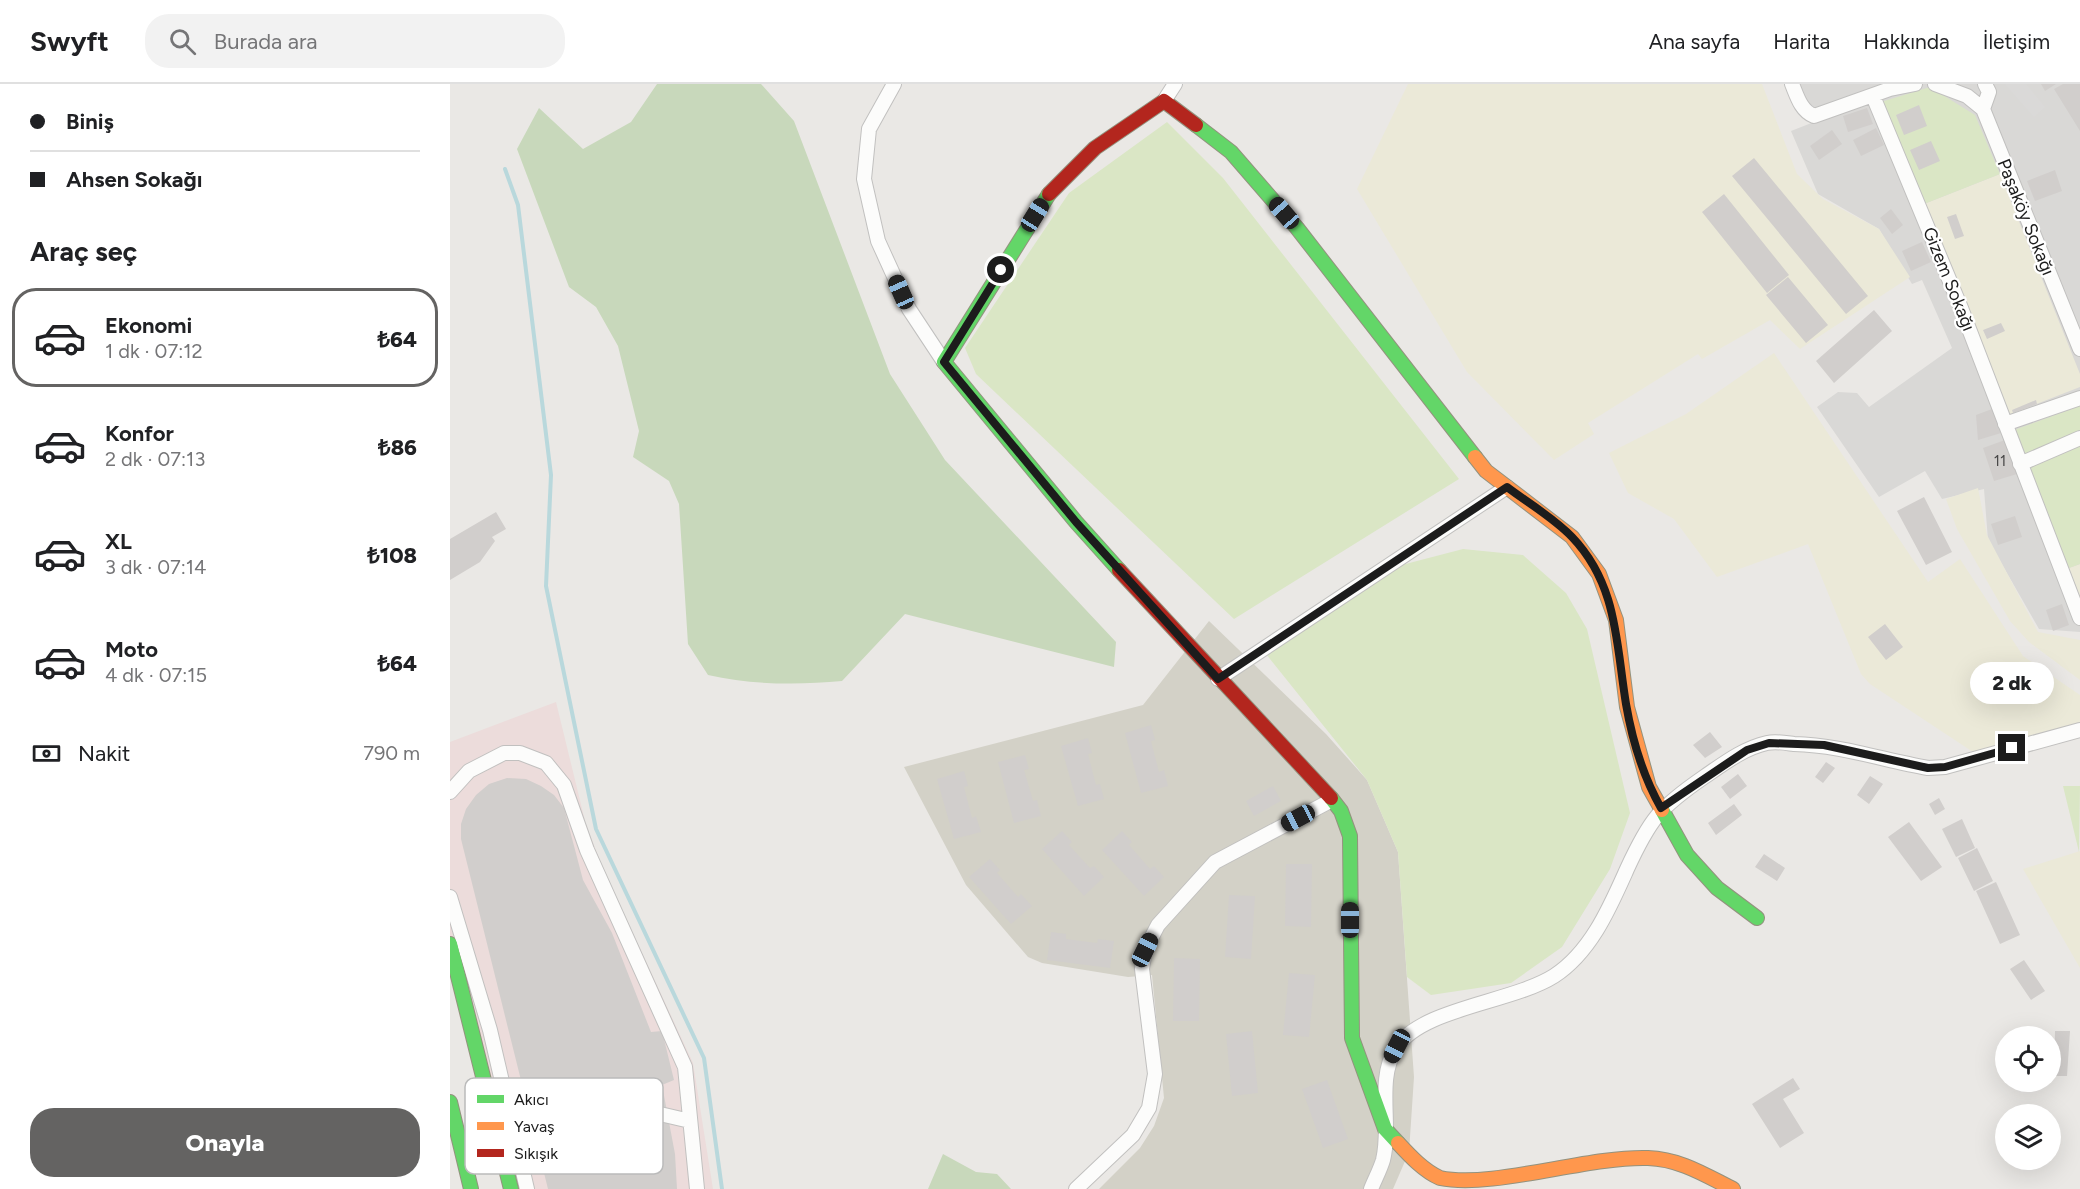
<!DOCTYPE html>
<html lang="tr">
<head>
<meta charset="utf-8">
<style>
	body { margin:0; font-family:Figtree,sans-serif; background:#f2f2f2; color:#202124; height:100vh; display:flex; flex-direction:column; font-size:22px; white-space:nowrap }
	* { box-sizing:border-box; margin:0 }
	p { font-size:20px; color:#757577 }
	.icon { flex:none; width:33px; height:33px; fill:none; stroke:currentColor; stroke-width:2; stroke-linecap:round; stroke-linejoin:round }
	.map { position:relative; flex:1; overflow:hidden }
	.sheet { display:flex; flex-direction:column; background:#fff; width:450px }
	.sheet>* { flex:none }
	.banner { display:grid; align-content:center; height:132px; padding:0 30px; background:#fff }
	.tools { position:absolute; left:1545px; top:942px; display:grid; gap:12px }
	.tools a { display:grid; place-items:center; width:66px; height:66px; border-radius:50%; background:#fff; box-shadow:0 6px 24px #0002; font-size:30px }
	.end { position:absolute; width:27px; height:27px; margin:-14px; border:8px solid #1c1c1c; background:#fff; box-shadow:0 0 0 3px #fff }
	.from { border-radius:50% }
	.bubble { position:absolute; height:42px; border-radius:21px; background:#fff; box-shadow:0 6px 24px #0002; font-size:20px; font-weight:800; line-height:42px; text-align:center }
	.car { position:absolute; width:18px; height:36px; margin:-18px -9px; border-radius:8px; box-shadow:0 0 4px 2px #0007; background:linear-gradient(#222 24%,#8ab4d8 0 40%,#222 0 76%,#8ab4d8 0 86%,#222 0) }
	.banner b { display:flex; align-items:center; gap:21px; height:57px; font-size:22px }
	.banner b+b { border-top:2px solid #e0e0e0 }
	.banner i { width:15px; height:15px; background:#202124 }
	ul { padding:0; list-style:none }
	li { display:flex; align-items:center; gap:18px; height:99px; margin:0 12px 9px; padding:0 18px; border:3px solid transparent; border-radius:24px }
	li div { flex:1 }
	li b { display:block; font-size:22px }
	li em { font-style:normal; font-weight:800 }
	li.current { border-color:#646362 }
	li>.icon { width:54px; height:54px; stroke-width:1.5 }
	h2 { padding:0 30px; font-size:27px; line-height:72px }
	.pay { display:flex; align-items:center; gap:15px; height:66px; padding:0 30px; font-size:22px }
	.pay p { margin-inline-start:auto }
	.button { display:flex; gap:12px; margin-top:auto; padding:12px 30px }
	.button a { flex:1; height:69px; border-radius:24px; background:#646362; color:#fff; font-size:24px; font-weight:800; line-height:69px; text-align:center }
	header { display:flex; align-items:center; gap:36px; box-sizing:border-box; height:84px; padding:0 30px; background:#fff; border-bottom:2px solid #e0e0e0 }
	header strong { font-size:28px }
	nav { display:flex; gap:33px; margin-inline-start:auto; font-size:21px }
	.search { width:420px; height:54px; background:#f2f2f2; display:flex; align-items:center; gap:15px; box-sizing:border-box; padding:0 21px; border-radius:24px; color:#757577; font-size:22px }
	main { display:flex; flex:1; min-height:0 }
	.map>svg:first-child { display:block }
	.residential { fill:#d9d8d6 }
	.commercial { fill:#ecdcdb }
	.construction { fill:#d3d1c7 }
	.farmland { fill:#ebe9d8 }
	.grass { fill:#dae6c5 }
	.forest { fill:#c8d8bb }
	.parking { fill:#dad9d8 }
	.lines { fill:none; stroke-linecap:round; stroke-linejoin:round }
	.stream { stroke:#b9d8dc; stroke-width:4 }
	.building { fill:#d1cecc }
	.street-casing { stroke:#c1c0bf; stroke-width:16 }
	.fast-casing { stroke:#93927e; stroke-width:16 }
	.slow-casing { stroke:#93927e; stroke-width:16 }
	.jam-casing { stroke:#93927e; stroke-width:16 }
	.street { stroke:#fcfcfb; stroke-width:14 }
	.fast { stroke:#63d668; stroke-width:14 }
	.slow { stroke:#ff974d; stroke-width:14 }
	.jam { stroke:#b3261e; stroke-width:14 }
	.route { stroke:#1c1c1c; stroke-width:8 }
	.labels { text-anchor:middle; stroke-width:4.5; stroke-linejoin:round; paint-order:stroke }
	.number-label { font-size:15px; fill:#494848 }
	.street-label { font-size:18px; fill:#1c1c1c; stroke:#fff }
	.key { fill:#fff; stroke:#bbb; stroke-width:1.5 }
	.key-label { font-size:16px; fill:#1c1c1c }
</style>
</head>
<body>
<header>
<strong>Swyft</strong>
<div class="search"><svg class="icon" aria-label="search" viewBox="0 0 24 24"><circle cx="10" cy="10" r="6"/><path d="M15 15l6 6"/></svg>Burada ara</div>
<nav><a>Ana sayfa</a><a>Harita</a><a>Hakkında</a><a>İletişim</a></nav>
</header>
<main>
<section class="sheet">
<div class="banner">
<b><i class="from"></i>Biniş</b>
<b><i></i>Ahsen Sokağı</b>
</div>
<h2>Araç seç</h2>
<ul>
<li class="current"><svg class="icon" aria-label="car" viewBox="0 0 24 24"><path d="M5 17H2v-5l4-1 3-4h7l3 4 3 1v5h-3M9 17h6M6 11h13"/><circle cx="7" cy="17" r="2"/><circle cx="17" cy="17" r="2"/></svg><div><b>Ekonomi</b><p>1 dk · 07:12</p></div><em>₺64</em></li>
<li><svg class="icon" aria-label="car" viewBox="0 0 24 24"><path d="M5 17H2v-5l4-1 3-4h7l3 4 3 1v5h-3M9 17h6M6 11h13"/><circle cx="7" cy="17" r="2"/><circle cx="17" cy="17" r="2"/></svg><div><b>Konfor</b><p>2 dk · 07:13</p></div><em>₺86</em></li>
<li><svg class="icon" aria-label="car" viewBox="0 0 24 24"><path d="M5 17H2v-5l4-1 3-4h7l3 4 3 1v5h-3M9 17h6M6 11h13"/><circle cx="7" cy="17" r="2"/><circle cx="17" cy="17" r="2"/></svg><div><b>XL</b><p>3 dk · 07:14</p></div><em>₺108</em></li>
<li><svg class="icon" aria-label="car" viewBox="0 0 24 24"><path d="M5 17H2v-5l4-1 3-4h7l3 4 3 1v5h-3M9 17h6M6 11h13"/><circle cx="7" cy="17" r="2"/><circle cx="17" cy="17" r="2"/></svg><div><b>Moto</b><p>4 dk · 07:15</p></div><em>₺64</em></li>
</ul>
<div class="pay"><svg class="icon" aria-label="cash" viewBox="0 0 24 24"><path d="M3 7h18v10H3z"/><circle cx="12" cy="12" r="2"/></svg>Nakit<p>790 m</p></div>
<div class="button"><a>Onayla</a></div>
</section>
<div class="map">
<svg width="1630" height="1105" viewBox="0 0 1630 1105">
	<rect width="100%" height="100%" fill="#eae8e5"/>
	<path class="residential" d="M1347,0H1630V548L1589,545L1538,456L1534,405L1492,415L1475,387L1429,413L1367,323L1388,308L1407,309L1419,323L1502,264L1472,196L1462,200L1429,145L1368,110L1341,47L1364,38Z"/>
	<path class="commercial" d="M106,618L136,741L154,787L243,979L263,1105H57L0,875V658Z"/>
	<path class="construction" d="M759,537L876,650L917,696L948,768L964,993L959,1068L943,1105H649L690,1064L704,1042L714,1014L702,891L678,893L592,879L578,873L516,801L454,683L693,621Z"/>
	<path class="farmland" d="M958,0H1312L1347,90L1373,115L1429,145L1460,193L1350,265L1320,236L1252,275L1248,270L1138,339L1144,350L1104,376L1017,288L907,105Z
		M1550,90L1630,290V303L1558,331L1474,120Z
		M1324,269L1478,498L1510,475L1573,572L1630,611V641L1523,668L1420,600L1411,590L1358,460L1267,493L1224,435L1178,409L1159,369L1236,330Z
		M1528,404L1537,451L1588,548L1630,556V596L1579,558L1560,537L1507,445L1496,415Z
		M1630,480V513L1619,484Z
		M1630,767V884L1573,785Z"/>
	<path class="grass" d="M1480,3L1525,31L1550,90L1474,120L1431,18Z
		M717,38L773,94L1009,395L784,535L526,290L515,264L619,109Z
		M1630,322V480L1619,484L1564,346Z
		M1013,465L1073,471L1116,509L1137,545L1180,729L1160,785L1112,863L1061,899L981,911L957,893L948,768L917,696L816,570L944,483Z
		M1613,702H1630L1629,768Z"/>
	<path class="forest" d="M207,0H311L344,37L440,290L495,376L666,558L664,583L455,530L392,597C349,601 301,601 258,591L238,560L229,420L219,397L183,373L189,347L168,262L146,223L119,203L67,65L89,24L133,65L181,38Z
		M493,1070L526,1088L547,1090L561,1105H478Z"/>
	<path class="parking" d="M1555,0H1576L1595,23L1584,33Z"/>
	<g class="lines">
		<path class="stream" d="M55,85L68,121L101,391L96,502L146,745L254,974L272,1105"/>
	</g>
	<path class="building" d="M1591,0H1606L1595,7Z
		M1613,0H1630V47L1604,5Z
		M1469,21L1477,42L1454,51L1446,31Z
		M1417,24L1423,40L1398,48L1393,32Z
		M1426,44L1434,61L1411,72L1403,56Z
		M1382,46L1392,60L1369,76L1360,62Z
		M1481,57L1490,77L1469,86L1460,66Z
		M1304,74L1418,212L1396,230L1282,92Z
		M1605,86L1612,107L1585,117L1577,97Z
		M1274,110L1339,191L1317,209L1252,128Z
		M1441,125L1453,141L1442,150L1430,134Z
		M1506,130L1514,152L1505,155L1497,133Z
		M1472,158L1481,178L1461,187L1452,167Z
		M1338,193L1378,241L1356,259L1316,211Z
		M1424,226L1442,247L1384,299L1366,277Z
		M1551,239L1555,247L1537,255L1533,246Z
		M1586,316L1587,320L1563,329L1562,326Z
		M1542,325L1551,349L1528,356L1526,331Z
		M1555,356L1567,390L1544,397L1533,364Z
		M1474,413L1502,468L1476,481L1447,427Z
		M46,428L56,445L42,453L45,457L30,478L0,496V455Z
		M1565,432L1572,453L1548,461L1541,440Z
		M1612,520L1619,541L1603,547L1596,526Z
		M1435,540L1453,563L1436,576L1418,553Z
		M701,641L705,656L701,657L709,688L714,686L718,702L691,709L675,649Z
		M1260,648L1272,663L1255,674L1243,661Z
		M638,654L642,669L638,670L646,701L650,700L654,715L628,722L611,662Z
		M575,671L579,685L574,686L583,717L587,716L591,732L564,739L548,678Z
		M1376,678L1385,684L1373,699L1365,693Z
		M514,687L518,702L514,703L522,734L526,732L531,748L504,755L487,695Z
		M1288,690L1297,702L1280,715L1271,703Z
		M1420,692L1433,700L1419,720L1407,711Z
		M57,694L76,695L91,702L104,711L114,724L133,796L162,849L201,948L212,947L224,996L212,1001L225,1070L227,1105H98L11,755V740L16,725L26,711L39,700Z
		M823,702L831,717L804,732L796,717Z
		M1489,714L1495,725L1485,731L1479,720Z
		M1284,720L1292,731L1266,751L1258,739Z
		M1512,735L1525,764L1506,773L1492,745Z
		M1459,738L1492,783L1471,797L1438,753Z
		M612,747L622,758L619,761L640,784L644,782L654,793L634,812L592,765Z
		M672,747L682,758L679,761L700,785L704,782L714,793L694,812L652,766Z
		M1527,764L1543,797L1524,807L1508,774Z
		M1314,770L1335,784L1327,797L1305,783Z
		M540,775L550,786L547,789L568,813L571,810L582,822L561,840L519,793Z
		M836,780H862L861,843L835,842Z
		M1546,798L1570,851L1550,860L1526,807Z
		M779,811L805,812L801,875L775,873Z
		M601,848L616,850V855L647,859L648,855L664,857L660,884L597,876Z
		M724,874L750,875L749,937H723Z
		M1574,876L1595,907L1581,916L1560,885Z
		M839,889L865,891L859,953L833,951Z
		M802,947L808,1009L782,1012L776,950Z
		M1605,947H1620L1617,992H1604Z
		M1343,994L1350,1005L1333,1015L1354,1049L1330,1064L1302,1020Z
		M877,996L898,1055L873,1064L852,1005Z"/>
	<g class="lines">
		<defs>
			<path id="street" d="M444,0L419,45L414,95L428,157L459,225L494,278
				M1342,0C1347,12 1351,27 1364,32L1440,5L1465,0
				M1485,0L1517,12L1533,25
				M1535,0L1539,8L1533,25L1630,265
				M1423,12L1511,224L1630,534
				M714,17L725,0
				M1555,340L1630,314
				M1570,380L1630,354
				M768,595L1057,403
				M0,708L19,687L54,669H70L96,679L114,701L137,766L235,983L247,1105
				M0,813L40,946L77,1105
				M210,1030L240,1037
				M626,1105L683,1051L699,1024L705,990L692,885L695,866L708,841L765,778L882,716
				M921,1105C925,1095 930,1086 933,1076C942,1040 926,996 946,964C971,924 1061,919 1104,892C1141,868 1160,823 1177,785C1200,735 1209,724 1254,693C1273,680 1294,664 1317,659C1326,657 1336,659 1344,660C1390,661 1433,676 1478,684L1495,683L1630,646"/>
			<path id="fast" d="M746,41L781,68L847,144L1025,373
				M599,110L494,278L626,438L669,486
				M881,714L891,727L900,752L902,954L935,1045L948,1059
				M1212,726L1237,771L1267,804L1307,834
				M0,860L61,1105
				M0,1018L21,1105"/>
			<path id="slow" d="M1025,373L1036,387L1122,453L1149,490L1166,536L1177,623L1199,703L1212,726
				M948,1059C960,1072 974,1087 990,1094C1043,1105 1137,1072 1198,1074C1230,1075 1255,1091 1283,1105"/>
			<path id="jam" d="M599,110L645,64L714,17L746,41
				M669,486L881,714"/>
		</defs>
		<use href="#street" class="street-casing"/>
		<use href="#fast" class="fast-casing"/>
		<use href="#slow" class="slow-casing"/>
		<use href="#jam" class="jam-casing"/>
		<use href="#street" class="street"/>
		<use href="#fast" class="fast"/>
		<use href="#slow" class="slow"/>
		<use href="#jam" class="jam"/>
	</g>
	<g class="lines">
		<path class="route" d="M551,186L494,278L626,438L768,595L1057,403C1078,419 1104,434 1122,453C1168,501 1166,560 1176,620C1182,655 1194,694 1211,724L1297,666L1319,659L1374,661L1478,684L1495,683L1562,664"/>
	</g>
	<g class="labels">
		<g class="number-label">
			<text x="1550" y="382">11</text>
		</g>
		<g class="street-label">
			<text transform="translate(1576 133) rotate(68)" y="6">Paşaköy Sokağı</text>
			<text transform="translate(1499 195) rotate(68)" y="6">Gizem Sokağı</text>
		</g>
	</g>
	<rect x="15" y="994" width="198" height="96" rx="9" class="key"/>
	<rect x="27" y="1011" width="27" height="8" fill="#63d668"/>
	<rect x="27" y="1038" width="27" height="8" fill="#ff974d"/>
	<rect x="27" y="1065" width="27" height="8" fill="#b3261e"/>
	<g class="key-label">
		<text x="64" y="1021">Akıcı</text>
		<text x="64" y="1048">Yavaş</text>
		<text x="64" y="1075">Sıkışık</text>
	</g>
</svg>
<div class="tools">
<a><svg class="icon" aria-label="locate" viewBox="0 0 24 24"><circle cx="12" cy="12" r="6"/><path d="M12 2v4M12 18v4M2 12h4M18 12h4"/></svg></a>
<a><svg class="icon" aria-label="layers" viewBox="0 0 24 24"><path d="M12 4l9 5-9 5-9-5zM3 14l9 5 9-5"/></svg></a>
</div>
<i class="end from" style="left:551px;top:186px"></i>
<i class="end" style="left:1562px;top:664px"></i>
<div class="bubble" style="left:1520px;top:578px;width:84px">2 dk</div>
<i class="car" style="left:834px;top:129px;rotate:319deg"></i>
<i class="car" style="left:585px;top:131px;rotate:32deg"></i>
<i class="car" style="left:451px;top:208px;rotate:336deg"></i>
<i class="car" style="left:848px;top:734px;rotate:242deg"></i>
<i class="car" style="left:900px;top:836px;rotate:0deg"></i>
<i class="car" style="left:695px;top:866px;rotate:26deg"></i>
<i class="car" style="left:947px;top:962px;rotate:207deg"></i>
</div>
</main>
</body>
</html>
